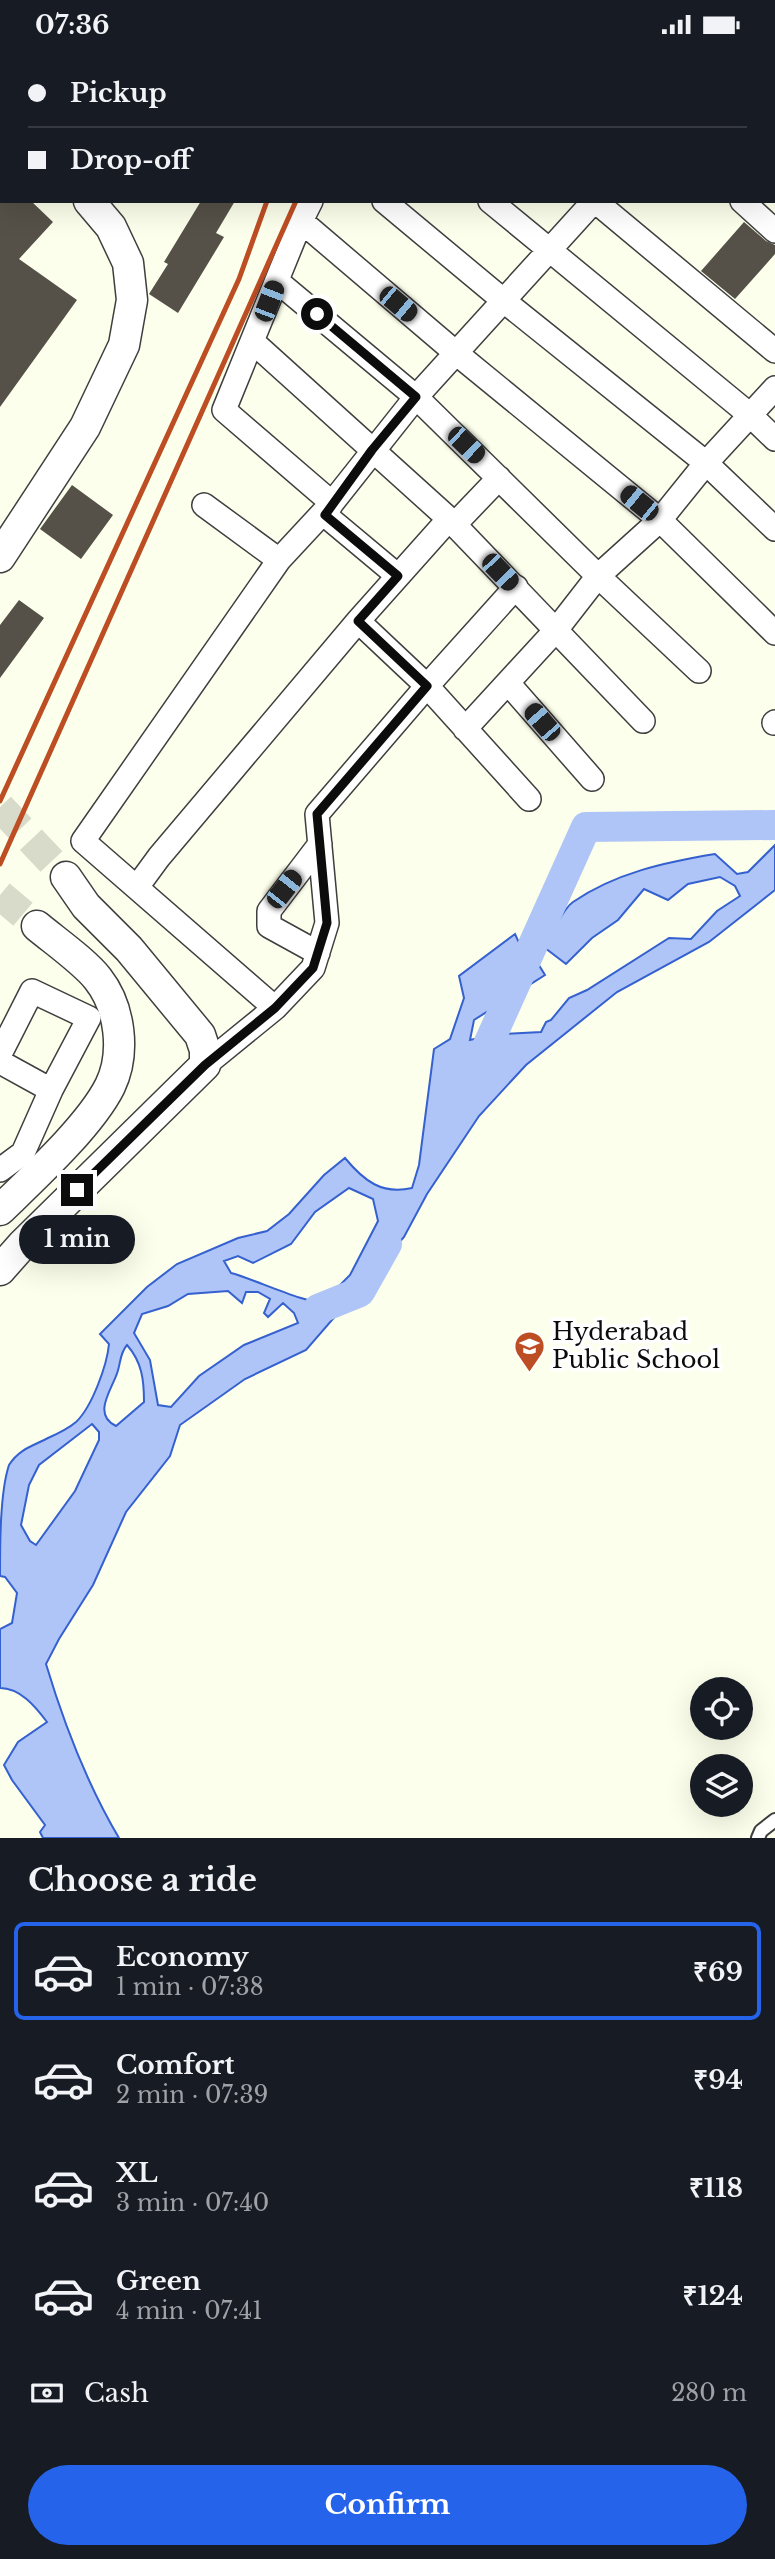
<!DOCTYPE html>
<html lang="en">
<head>
<meta charset="utf-8">
<style>
	body { margin:0; font-family:"Libre Baskerville",serif; background:#20242c; color:#f1f3f6; height:100vh; display:flex; flex-direction:column; font-size:26px; white-space:nowrap }
	* { box-sizing:border-box; margin:0 }
	p { font-size:23px; color:#9ea1a6 }
	.icon { flex:none; width:38px; height:38px; fill:none; stroke:currentColor; stroke-width:2; stroke-linecap:round; stroke-linejoin:round }
	.map { position:relative; height:1789px; overflow:hidden }
	.side { display:flex; flex-direction:column; background:#171b24; flex:1 }
	.side>* { flex:none }
	.hud { position:absolute; left:0px; top:0px; width:775px; height:154px; box-shadow:0 7px 28px #0002; display:grid; align-content:center; height:154px; padding:0 28px; background:#171b24 }
	.controls { position:absolute; left:690px; top:1628px; display:grid; gap:14px }
	.controls a { display:grid; place-items:center; width:63px; height:63px; border-radius:50%; background:#171b24; box-shadow:0 7px 28px #0002; font-size:35px }
	.end { position:absolute; width:32px; height:32px; margin:-16px; border:9px solid #0c0c0c; background:#fff; box-shadow:0 0 0 4px #fff }
	.from { border-radius:50% }
	.bubble { position:absolute; height:49px; border-radius:24px; background:#171b24; box-shadow:0 7px 28px #0002; font-size:23px; font-weight:700; line-height:49px; text-align:center }
	.car { position:absolute; width:21px; height:42px; margin:-21px -10px; border-radius:9px; box-shadow:0 0 5px 2px #0007; background:linear-gradient(#222 24%,#8ab4d8 0 40%,#222 0 76%,#8ab4d8 0 86%,#222 0) }
	.hud b { display:flex; align-items:center; gap:24px; height:66px; font-size:26px }
	.hud b+b { border-top:2px solid #363941 }
	.hud i { width:18px; height:18px; background:#f1f3f6 }
	ul { padding:0; list-style:none }
	li { display:flex; align-items:center; gap:21px; height:98px; margin:0 14px 10px; padding:0 14px; border:4px solid transparent; border-radius:10px }
	li div { flex:1 }
	li b { display:block; font-size:26px }
	li em { font-style:normal; font-weight:700 }
	li.current { border-color:#2563eb }
	li>.icon { width:63px; height:63px; stroke-width:1.5 }
	h2 { padding:0 28px; font-size:32px; line-height:84px }
	.pay { display:flex; align-items:center; gap:18px; height:77px; padding:0 28px; font-size:26px }
	.pay p { margin-inline-start:auto }
	.button { display:flex; gap:14px; margin-top:auto; padding:14px 28px }
	.button a { flex:1; height:80px; border-radius:42px; background:#2563eb; color:#fff; font-size:28px; font-weight:700; line-height:80px; text-align:center }
	.status { display:flex; justify-content:space-between; align-items:center; height:49px; padding:0 35px; background:#171b24; direction:ltr }
	.status svg { height:19px; fill:currentColor }
	.map>svg:first-child { display:block }
	.water { fill:#afc5f7; stroke:#3560cf; stroke-width:2; fill-rule:evenodd }
	.lines { fill:none; stroke-linecap:round; stroke-linejoin:round }
	.canal { stroke:#afc5f7; stroke-width:30 }
	.building { fill:#555148 }
	.tertiary-tunnel { stroke:#d8dbca; stroke-width:30; stroke-dasharray:30 15; stroke-linecap:butt }
	.service-casing { stroke:#3f3f3f; stroke-width:16 }
	.minor-casing { stroke:#3f3f3f; stroke-width:26 }
	.tertiary-casing { stroke:#3f3f3f; stroke-width:33 }
	.service { stroke:#fff; stroke-width:12 }
	.minor { stroke:#fff; stroke-width:23 }
	.tertiary { stroke:#fff; stroke-width:30 }
	.rail { stroke:#bd4d23; stroke-width:5 }
	.route { stroke:#0c0c0c; stroke-width:9 }
	.labels { text-anchor:middle; stroke-width:7; stroke-linejoin:round; paint-order:stroke }
	.poi-label { font-size:24px; fill:#0c0c0c; stroke:#fff; text-anchor:start }
</style>
</head>
<body>
<div class="status"><b>07:36</b><svg viewBox="0 0 49 12"><path d="M0 12V9h3v3zM5 12V6h3v6zM10 12V3h3v9zM15 12V0h3v12zM26 1h20v11H26zM47 4h2v5h-2z"/></svg></div>
<div class="map">
<svg width="775" height="1789" viewBox="0 0 775 1789">
	<rect width="100%" height="100%" fill="#fcffeb"/>
	<path class="water" d="M775,796V841L709,893L617,943L526,1016L479,1067L427,1145L404,1188L306,1301L245,1330L180,1376L170,1407L126,1463L93,1536L59,1590L46,1615C64,1675 87,1735 119,1789H43L40,1783L45,1776L12,1731L4,1716L18,1693L47,1673C35,1657 20,1639 0,1639V1580L12,1574L17,1544L5,1528L0,1527C0,1495 0,1443 9,1416C19,1400 33,1397 48,1389C57,1385 69,1379 76,1373C92,1358 107,1316 109,1295L100,1285L147,1238L177,1215L238,1189L267,1182L289,1165L324,1126L345,1109C364,1132 382,1146 412,1139L419,1116L434,1000L450,990L464,949L459,927L515,885L520,896L531,894L535,877L552,883C558,874 564,859 573,853C615,824 666,813 715,805L737,825L748,823ZM720,828L735,837L740,847L717,862L691,890L669,889L587,941L569,949L551,971L546,973L541,983L505,985L488,982L479,989L470,991L474,971L545,926L537,913L545,899L566,915L592,889L618,871L644,840L668,851L688,835ZM349,1139L373,1150L378,1172L350,1226L335,1241L336,1248C332,1249 329,1252 326,1253C310,1257 252,1229 231,1224L224,1212L238,1207L253,1214L291,1195L315,1163ZM228,1242L242,1254L246,1243H258L270,1250L264,1264L268,1268L283,1254L294,1264L298,1274L244,1296L199,1327L171,1358L158,1356L150,1311L134,1284L142,1265L168,1257L188,1245ZM127,1296C142,1313 144,1331 144,1353L116,1377C93,1366 110,1343 116,1327C121,1316 119,1305 127,1296ZM92,1375L99,1383V1391L75,1442L36,1496L30,1492L21,1476L29,1436L39,1416Z"/>
	<g class="lines">
		<path class="canal" d="M477,1020L586,778L775,776
			M318,1260L360,1243L387,1195"/>
	</g>
	<path class="building" d="M0,152H31L53,173L19,210L77,251L0,358Z
		M201,152H235L216,184L224,188L178,264L149,245L168,215L164,213Z
		M744,173L766,192L775,196V205L735,250L701,222Z
		M72,436L113,466L81,510L40,480Z
		M19,551L44,569L0,629V576Z"/>
	<g class="lines">
		<path class="tertiary-tunnel" d="M0,758L66,828
			M0,846L37,877"/>
		<defs>
			<path id="service" d="M758,1789L761,1782L775,1771"/>
			<path id="minor" d="M425,0L427,2
				M571,0L573,2
				M710,0L712,2
				M390,2L391,0
				M734,2L736,0
				M774,68L775,69
				M0,121L2,120
				M311,152L301,172L224,361L332,454L325,466L398,527
				M384,152L504,252L706,414L775,480
				M490,152L750,366L775,390
				M595,152L775,302
				M742,152L775,182
				M301,172L456,304L660,471L775,584
				M277,232L416,348L598,527L699,622
				M253,293L449,470L643,672
				M204,456L279,511
				M455,475L499,429
				M358,572L427,637L516,538
				M508,634L592,730
				M774,674L775,673
				M465,680L556,581L598,527L660,471L706,414L775,339
				M137,838L159,808L358,572L449,470
				M318,904L269,877V862L320,795
				M275,959L83,792L279,511L332,454L416,348L594,152
				M0,1005L32,942L89,969L51,1041L23,1104L0,1121
				M0,1013L51,1041
				M205,1016L275,959L313,919L327,874L317,765L427,637L529,750"/>
			<path id="tertiary" d="M0,52L2,54
				M0,508L85,378L124,296L132,251L128,214L111,178L89,152
				M0,1161C33,1129 90,1077 110,1037C126,1004 120,958 98,930C85,913 55,892 37,877
				M0,1221L23,1195L205,1016V1001L200,986L129,900L86,857L66,828"/>
		</defs>
		<use href="#service" class="service-casing"/>
		<use href="#minor" class="minor-casing"/>
		<use href="#tertiary" class="tertiary-casing"/>
		<use href="#service" class="service"/>
		<use href="#minor" class="minor"/>
		<use href="#tertiary" class="tertiary"/>
		<path class="rail" d="M328,2V0
			M359,2L360,0
			M0,752L239,230L267,152
			M0,815L296,152"/>
	</g>
	<g class="lines">
		<path class="route" d="M77,1141L205,1016L275,959L313,919L327,874L317,765L427,637L358,572L398,527L325,466L372,401L416,348L317,265"/>
	</g>
	<defs>
		<symbol id="school-pin" viewBox="-11 -11 22 30"><path d="M0 17L-7.5 6A9.5 9.5 0 1 1 7.5 6Z" fill="#bd4d23" stroke="#fff"/><path d="M0-5L7-2L0 1L-7-2ZM-4 1L0 2.5L4 1V4Q0 6-4 4Z" fill="#fff"/></symbol>
	</defs>
	<g fill-rule="evenodd">
		<use href="#school-pin" x="512" y="1280" width="35" height="47"/>
	</g>
	<g class="labels">
		<g class="poi-label">
			<text x="552" y="1291">Hyderabad<tspan x="552" dy="28">Public School</tspan></text>
		</g>
	</g>
</svg>
<div class="controls">
<a><svg class="icon" aria-label="locate" viewBox="0 0 24 24"><circle cx="12" cy="12" r="6"/><path d="M12 2v4M12 18v4M2 12h4M18 12h4"/></svg></a>
<a><svg class="icon" aria-label="layers" viewBox="0 0 24 24"><path d="M12 4l9 5-9 5-9-5zM3 14l9 5 9-5"/></svg></a>
</div>
<i class="end from" style="left:317px;top:265px"></i>
<i class="end" style="left:77px;top:1141px"></i>
<div class="bubble" style="left:19px;top:1166px;width:116px">1 min</div>
<i class="car" style="left:269px;top:252px;rotate:21deg"></i>
<i class="car" style="left:398px;top:255px;rotate:130deg"></i>
<i class="car" style="left:466px;top:396px;rotate:134deg"></i>
<i class="car" style="left:639px;top:454px;rotate:309deg"></i>
<i class="car" style="left:500px;top:523px;rotate:136deg"></i>
<i class="car" style="left:542px;top:673px;rotate:319deg"></i>
<i class="car" style="left:284px;top:840px;rotate:38deg"></i>
<div class="hud">
<b><i class="from"></i>Pickup</b>
<b><i></i>Drop-off</b>
</div>
</div>
<section class="side">
<h2>Choose a ride</h2>
<ul>
<li class="current"><svg class="icon" aria-label="car" viewBox="0 0 24 24"><path d="M5 17H2v-5l4-1 3-4h7l3 4 3 1v5h-3M9 17h6M6 11h13"/><circle cx="7" cy="17" r="2"/><circle cx="17" cy="17" r="2"/></svg><div><b>Economy</b><p>1 min · 07:38</p></div><em>₹69</em></li>
<li><svg class="icon" aria-label="car" viewBox="0 0 24 24"><path d="M5 17H2v-5l4-1 3-4h7l3 4 3 1v5h-3M9 17h6M6 11h13"/><circle cx="7" cy="17" r="2"/><circle cx="17" cy="17" r="2"/></svg><div><b>Comfort</b><p>2 min · 07:39</p></div><em>₹94</em></li>
<li><svg class="icon" aria-label="car" viewBox="0 0 24 24"><path d="M5 17H2v-5l4-1 3-4h7l3 4 3 1v5h-3M9 17h6M6 11h13"/><circle cx="7" cy="17" r="2"/><circle cx="17" cy="17" r="2"/></svg><div><b>XL</b><p>3 min · 07:40</p></div><em>₹118</em></li>
<li><svg class="icon" aria-label="car" viewBox="0 0 24 24"><path d="M5 17H2v-5l4-1 3-4h7l3 4 3 1v5h-3M9 17h6M6 11h13"/><circle cx="7" cy="17" r="2"/><circle cx="17" cy="17" r="2"/></svg><div><b>Green</b><p>4 min · 07:41</p></div><em>₹124</em></li>
</ul>
<div class="pay"><svg class="icon" aria-label="cash" viewBox="0 0 24 24"><path d="M3 7h18v10H3z"/><circle cx="12" cy="12" r="2"/></svg>Cash<p>280 m</p></div>
<div class="button"><a>Confirm</a></div>
</section>
</body>
</html>
